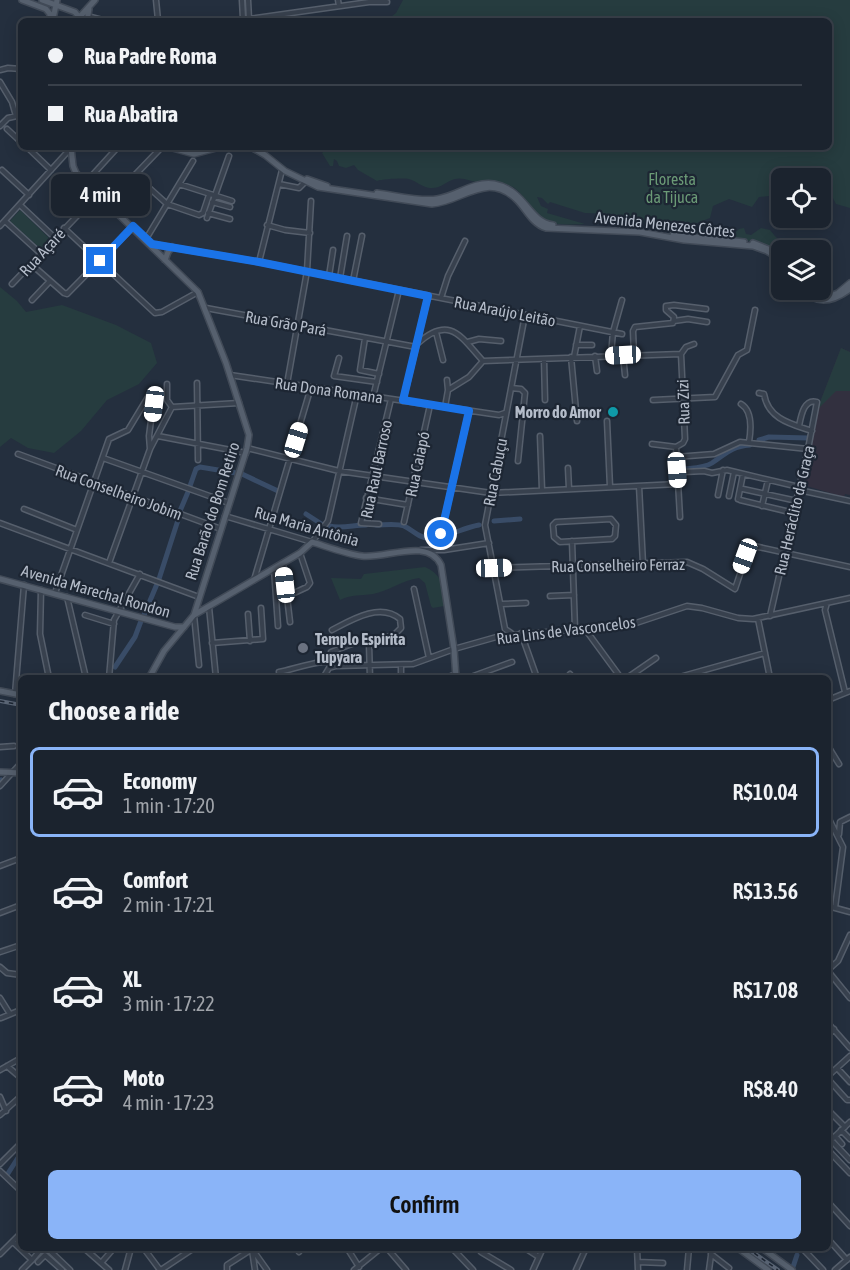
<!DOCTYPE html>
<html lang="en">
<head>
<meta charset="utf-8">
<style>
	body { margin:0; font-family:"Asap Condensed",sans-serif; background:#242b36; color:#f1f3f6; height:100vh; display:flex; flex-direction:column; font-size:22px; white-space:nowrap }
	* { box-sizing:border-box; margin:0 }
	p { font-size:20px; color:#a0a4aa }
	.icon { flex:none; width:33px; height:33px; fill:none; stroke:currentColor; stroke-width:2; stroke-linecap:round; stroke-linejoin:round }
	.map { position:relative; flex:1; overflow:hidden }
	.side { position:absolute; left:18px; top:675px; width:813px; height:576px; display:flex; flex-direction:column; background:#1b232e; border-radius:9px; box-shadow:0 3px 15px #0003,0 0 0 2px #39404a }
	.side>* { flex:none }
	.hud { position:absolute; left:18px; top:18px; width:814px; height:132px; border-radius:9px; box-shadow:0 3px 15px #0003,0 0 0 2px #39404a; display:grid; align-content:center; height:132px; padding:0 30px; background:#1b232e }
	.tools { position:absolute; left:771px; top:168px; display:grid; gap:12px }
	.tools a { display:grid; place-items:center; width:60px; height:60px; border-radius:9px; background:#1b232e; box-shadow:0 3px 15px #0003,0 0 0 2px #39404a; font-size:30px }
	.end { position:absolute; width:27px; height:27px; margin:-14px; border:8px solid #1a73e8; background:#fff; box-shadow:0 0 0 3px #fff }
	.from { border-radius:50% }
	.bubble { position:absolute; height:42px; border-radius:9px; background:#1b232e; box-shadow:0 3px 15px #0003,0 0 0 2px #39404a; font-size:20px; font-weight:600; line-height:42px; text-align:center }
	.car { position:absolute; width:18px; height:36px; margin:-18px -9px; border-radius:8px; box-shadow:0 0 4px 2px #0007; background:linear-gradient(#fff 24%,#345 0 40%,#fff 0 76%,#345 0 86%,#fff 0) }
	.hud b { display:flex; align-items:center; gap:21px; height:57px; font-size:22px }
	.hud b+b { border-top:2px solid #39404a }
	.hud i { width:15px; height:15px; background:#f1f3f6 }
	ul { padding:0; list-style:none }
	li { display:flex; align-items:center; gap:18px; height:90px; margin:0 12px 9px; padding:0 18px; border:3px solid transparent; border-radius:9px }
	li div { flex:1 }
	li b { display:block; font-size:22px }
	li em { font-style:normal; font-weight:600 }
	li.current { border-color:#8ab4f8 }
	li>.icon { width:54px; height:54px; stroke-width:1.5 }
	h2 { padding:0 30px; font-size:27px; line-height:72px }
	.primary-button { display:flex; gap:12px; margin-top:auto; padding:12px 30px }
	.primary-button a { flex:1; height:69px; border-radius:9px; background:#8ab4f8; color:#111; font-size:24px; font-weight:600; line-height:69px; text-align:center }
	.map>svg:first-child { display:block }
	.medical { fill:#32303f }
	.green { fill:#263c3f }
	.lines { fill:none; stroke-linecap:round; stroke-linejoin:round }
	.river { stroke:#394c67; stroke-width:5 }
	.minor-casing { stroke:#565f6c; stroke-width:7 }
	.major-casing { stroke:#414a57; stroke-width:8 }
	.minor { stroke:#38414e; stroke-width:4 }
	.major { stroke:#56606e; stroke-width:5 }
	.rail-casing { stroke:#5a6575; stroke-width:4 }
	.rail { stroke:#1d2633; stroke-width:1.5; stroke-dasharray:4.5; stroke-linecap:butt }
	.route { stroke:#1a73e8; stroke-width:8 }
	.culture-dot { fill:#0f9aa8; stroke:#1d2633; stroke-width:2 }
	.worship-dot { fill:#6b7280; stroke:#1d2633; stroke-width:2 }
	.labels { text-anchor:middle; stroke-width:4.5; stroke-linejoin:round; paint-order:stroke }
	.park-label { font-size:16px; fill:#6b9a76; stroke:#1d2633 }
	.street-label { font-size:16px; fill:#b4bcc9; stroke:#1d2633 }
	.poi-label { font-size:16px; font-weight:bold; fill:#b4bcc9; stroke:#1d2633; text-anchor:end }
</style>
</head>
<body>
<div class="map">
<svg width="850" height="1270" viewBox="0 0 850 1270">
	<rect width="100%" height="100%" fill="#242f3e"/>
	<path class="medical" d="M841,348L850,352V495L845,494L844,497L803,485L817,410Z"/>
	<path class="green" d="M403,0H850V208L836,204L831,194L822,195L823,205L821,212L820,178H782L781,210L770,205L771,199L769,196L759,197L752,207L729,199L713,206L710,218L692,225V229L704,230L719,237L725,234L732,236L739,229L744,228L746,234L751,235L761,228L770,230C776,238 783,244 790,250H782L781,252L760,242L675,233L651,227L642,222H631L611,214L585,213L550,202L548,204L542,198L537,197L541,206L548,209L547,213L585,224C559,225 545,227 529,204C524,199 520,191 513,187C502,181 489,184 477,182C470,181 463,177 455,179C446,181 441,189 430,188C422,187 416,181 409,179C403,178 383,179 377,181L358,170L354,165L346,168L339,166L337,161L334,159L333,166H330L322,153L325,150L320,149V147H830V21H386L396,13Z
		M20,210L50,239L41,249L10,221Z
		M0,287L17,301L26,312L62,305L116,325L151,343L157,363L139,384L107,400L81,431L54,453L28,448L11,438L0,447Z
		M841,348L850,352V391H836L817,410Z
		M425,567C442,574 446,589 444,606L433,608L431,606L425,583L419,578C402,580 389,591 373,594C360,596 353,594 340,600L331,578L361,579L364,574Z"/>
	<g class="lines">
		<path class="river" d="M759,440L769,437L809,438
			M684,469C692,468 704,468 712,463C727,453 730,447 750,445
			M242,474L278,491
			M190,486L196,469L200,467L236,473
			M180,511L188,492
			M306,514L323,525
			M494,521L520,519
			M376,525C384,525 396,523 404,526C413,530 418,538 429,538C448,538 461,528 479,525
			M329,526C341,529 354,525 366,525
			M159,579L179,517
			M144,615L157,584
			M115,667L135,637L141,621
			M0,781L1,780
			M7,1175L21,1153
			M793,1267L797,1255"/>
		<defs>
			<path id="minor" d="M156,0L158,20
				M242,0L243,19
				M248,0L249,19
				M338,0L339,6
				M82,20L87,16L106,21
				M142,21H176
				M235,21L369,2H387
				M0,70L8,68L21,69
				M0,82L12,102L16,116
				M0,126L8,118L21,115
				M7,129L21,142
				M27,147L51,170
				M2,170L29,195
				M135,175L167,204L199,215L203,213L209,195
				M86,182L118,147
				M179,184L232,201
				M279,184L299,188L305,182
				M212,202L230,207
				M108,203L159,150
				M20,205L55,238
				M208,213L230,219
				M207,218L229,156
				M5,221L40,253
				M267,225L285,230L310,233
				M0,226L71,148
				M64,228L155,313L162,312L198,292
				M146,239L193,161
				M152,244L259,262L622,334
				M259,262L282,170
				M31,264L64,293L67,294L132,228
				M329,276L333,250
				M340,278L347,236
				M353,281L362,236
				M12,284L98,194
				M441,298L448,276L465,241
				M32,300L50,281
				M206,308L416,347
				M674,321L688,319L707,322
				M436,332L443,360
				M365,338L360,370L379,374
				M468,342L479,339L501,341
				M417,344C450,314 461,337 483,361
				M576,345H592
				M681,354L686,347L694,344
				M611,355L613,332L622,300
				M623,355L625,375
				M634,355L633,331L635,327L673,323L674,317L666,310V306L674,305L706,309
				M595,356L597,371
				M571,357L577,421
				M574,357L580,326
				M339,358L334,376L377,382
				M544,359L545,400
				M483,361L681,354
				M230,375L499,415L505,413
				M447,380L448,390
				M197,383L198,460
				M167,384V400L172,407
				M287,384L307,271L311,201
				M511,388L521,389L525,393L518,461
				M759,393L764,394C768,419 791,424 812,431
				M373,397L399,290
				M653,400L715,397L738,355L747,350L755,310
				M403,401L428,296
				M741,404C753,411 751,430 749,442
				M172,407L239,403
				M445,407L448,390L469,377L483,361
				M607,421L610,487
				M158,436L246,453
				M540,436L542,490
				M652,444L676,447
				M247,448L339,471L491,493L678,484
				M18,454L221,529
				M676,457L714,454L740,442L808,449
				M103,458L229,503
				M568,468L569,489
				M684,472L704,471L712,473L727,470L799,487
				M639,486L643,564
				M743,489L797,501
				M799,490L850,501
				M718,495L723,470
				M729,496L734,472
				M366,498L408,505
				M738,499L743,474
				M740,500L794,513
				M762,506L768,480
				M24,509L77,530
				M225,516L312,542L328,521L357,394
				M680,517L676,447L683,443L685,439L681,354
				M611,519L616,525L615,536L612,539L560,542L554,537L553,525L556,522Z
				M404,522L430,405
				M0,523L199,597
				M379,524L361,523L391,399
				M441,534L469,411
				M572,541L575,629
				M421,550H444L489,543
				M109,563L150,449L172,407
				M283,563L290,622
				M494,568L687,562L703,569L735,589L748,550L754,546L850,567
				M274,569L278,626
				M254,580L311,387
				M414,589L429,658
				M41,590L40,634L49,678
				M55,593L109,439L128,430L151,392L154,397L149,436L150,449
				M294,593L307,587L310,583L300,553
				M550,596L574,595
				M67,597L86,678
				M827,603L825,610L845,692
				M501,604L526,603
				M209,607L216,678
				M248,614L250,641
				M85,615L114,624
				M194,615L199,665
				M770,616L808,449L817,402C804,398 801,416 799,426
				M758,619L770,678
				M585,629L621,678
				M332,630C351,620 380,602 400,619L401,628L395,634L369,644L370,678
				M511,633L505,629L485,525L525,315
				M521,633L537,678
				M212,643L263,639L261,608
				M331,652L362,640H365L369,644
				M279,672C296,669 330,655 345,665
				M570,674L573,678
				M109,678L114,620L140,574
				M323,678L329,668L336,666L413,664L454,649L500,636L630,625L687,606L702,608L738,618L753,619L850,598
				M401,678V665
				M446,678L456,674
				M468,678L512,662
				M627,678L656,658
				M676,678L765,653
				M15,694L24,585
				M828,700L850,691
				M828,746L839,764
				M0,747L14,746
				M0,786L21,763
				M828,817L843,847L835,908
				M839,834L840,822L850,817
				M0,866L21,858
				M828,906L850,912
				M0,913L21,905
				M0,952L21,945
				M0,967L7,973L21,975
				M828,970L838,961L850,935
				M828,971L850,998
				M0,998L10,1014
				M1,1018L18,1011
				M828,1023L850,1048
				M828,1035L834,1029
				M7,1066L21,1078
				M837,1068L850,1082
				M0,1070L21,1058
				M828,1076L850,1056
				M828,1079L847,1100H850
				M0,1097L6,1111
				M828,1110L845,1127
				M0,1115L21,1096
				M841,1130L850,1139
				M835,1136L842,1144
				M831,1140L850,1160
				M828,1143L850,1122
				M828,1150L850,1173
				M0,1164L21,1143
				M0,1171L21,1191
				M828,1202L850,1226
				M828,1239L847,1260
				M13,1242L32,1260L22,1270
				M47,1248L70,1270
				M84,1248L109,1270
				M296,1248L299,1252
				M347,1248L359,1267
				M387,1248L406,1270
				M452,1248L473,1270
				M525,1248L539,1257
				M637,1248L638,1270
				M802,1248L823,1270
				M252,1249L267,1270
				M145,1250L160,1270
				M252,1250L255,1270
				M481,1252L511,1270
				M0,1254L21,1233
				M711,1254L729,1268
				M32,1260L42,1248
				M38,1262L45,1255L62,1270
				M638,1262L663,1263
				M101,1263L114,1248
				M125,1270L131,1248
				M161,1270L194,1248
				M227,1270V1265L252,1249
				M354,1270L381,1248
				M533,1270L543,1248
				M576,1270L586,1248
				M687,1270L689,1248
				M709,1270L712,1248
				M835,1270L850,1257"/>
			<path id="major" d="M22,0L46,9L50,14V21
				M42,0L75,12L82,21
				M53,19L57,0
				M76,21L95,0
				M87,21L89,9
				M71,147L73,166L76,173L198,292L226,363L249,435L247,448L194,615L164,651L149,678
				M169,147L194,154L220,147
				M251,147L265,155L285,171L318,187L432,204C462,202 486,171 516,199C526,208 531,223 546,228L640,232L684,240L753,246L767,251L782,260
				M307,179L327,186
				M377,193C394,195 421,202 437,199C458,196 472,181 494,184C526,190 528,222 553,225
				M673,235L744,242
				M753,243L778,253
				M165,260L168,252L172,247
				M803,290C818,306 834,301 850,289
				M826,298L838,293L850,283
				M0,579L175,627H184
				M194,615L300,553L312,542C328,547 346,554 362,556C386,559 428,537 441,565L454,649L456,678
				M0,691L21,695
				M0,772L21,773
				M738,1248L768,1270
				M762,1248L792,1270"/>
		</defs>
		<use href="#minor" class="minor-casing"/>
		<use href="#major" class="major-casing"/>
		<use href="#minor" class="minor"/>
		<use href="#major" class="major"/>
		<defs>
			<path id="rail" d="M0,701L21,705
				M747,1248L778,1270"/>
		</defs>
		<use href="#rail" class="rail-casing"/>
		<use href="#rail" class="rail"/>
	</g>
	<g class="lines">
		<path class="route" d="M100,261L133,226L152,244L259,262L428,296L403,400L469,411L441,534"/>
	</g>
	<circle class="culture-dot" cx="613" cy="412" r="6"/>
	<circle class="worship-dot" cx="303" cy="648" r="6"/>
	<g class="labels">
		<g class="park-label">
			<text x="672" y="185">Floresta<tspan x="672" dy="18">da Tijuca</tspan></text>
		</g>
		<g class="street-label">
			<text transform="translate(665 224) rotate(6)" y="6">Avenida Menezes Côrtes</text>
			<text transform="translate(42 252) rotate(-47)" y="6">Rua Açaré</text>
			<text transform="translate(505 311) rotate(11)" y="6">Rua Araújo Leitão</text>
			<text transform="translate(286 323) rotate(10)" y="6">Rua Grão Pará</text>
			<text transform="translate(329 390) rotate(8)" y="6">Rua Dona Romana</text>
			<text transform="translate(683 402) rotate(-92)" y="6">Rua Zizi</text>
			<text transform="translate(417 464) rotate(-78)" y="6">Rua Caiapó</text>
			<text transform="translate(376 469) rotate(-78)" y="6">Rua Raul Barroso</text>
			<text transform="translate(495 472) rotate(-79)" y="6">Rua Cabuçu</text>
			<text transform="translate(119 492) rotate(20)" y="6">Rua Conselheiro Jobim</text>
			<text transform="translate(794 510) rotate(-77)" y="6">Rua Heráclito da Graça</text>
			<text transform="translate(212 511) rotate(-72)" y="6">Rua Barão do Bom Retiro</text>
			<text transform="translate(307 526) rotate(16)" y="6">Rua Maria Antônia</text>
			<text transform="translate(618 565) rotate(-1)" y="6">Rua Conselheiro Ferraz</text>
			<text transform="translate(96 591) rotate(16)" y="6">Avenida Marechal Rondon</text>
			<text transform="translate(566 630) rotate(-7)" y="6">Rua Lins de Vasconcelos</text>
		</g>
		<g class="poi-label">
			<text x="601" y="418">Morro do Amor</text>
			<text x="315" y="645" text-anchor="start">Templo Espirita<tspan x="315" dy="18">Tupyara</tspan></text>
		</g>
	</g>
</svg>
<div class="tools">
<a><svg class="icon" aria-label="locate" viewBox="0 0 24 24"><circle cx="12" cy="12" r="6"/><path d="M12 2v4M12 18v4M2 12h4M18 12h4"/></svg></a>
<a><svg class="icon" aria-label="layers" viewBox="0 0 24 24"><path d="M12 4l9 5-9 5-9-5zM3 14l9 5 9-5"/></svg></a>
</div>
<i class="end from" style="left:441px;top:534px"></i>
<i class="end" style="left:100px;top:261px"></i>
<div class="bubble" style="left:51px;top:174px;width:99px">4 min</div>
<i class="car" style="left:623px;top:355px;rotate:267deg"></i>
<i class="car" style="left:154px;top:404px;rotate:187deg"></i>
<i class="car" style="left:296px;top:440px;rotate:17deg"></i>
<i class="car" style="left:677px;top:470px;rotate:176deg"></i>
<i class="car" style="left:745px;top:556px;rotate:200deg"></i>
<i class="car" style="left:494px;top:568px;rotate:88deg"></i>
<i class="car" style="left:285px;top:585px;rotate:354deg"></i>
<div class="hud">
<b><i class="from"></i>Rua Padre Roma</b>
<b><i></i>Rua Abatira</b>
</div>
<section class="side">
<h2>Choose a ride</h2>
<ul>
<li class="current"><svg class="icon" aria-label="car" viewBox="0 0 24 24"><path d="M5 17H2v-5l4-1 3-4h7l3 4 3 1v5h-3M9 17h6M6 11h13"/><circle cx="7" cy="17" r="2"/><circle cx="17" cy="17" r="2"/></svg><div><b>Economy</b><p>1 min · 17:20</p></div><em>R$10.04</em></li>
<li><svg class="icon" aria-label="car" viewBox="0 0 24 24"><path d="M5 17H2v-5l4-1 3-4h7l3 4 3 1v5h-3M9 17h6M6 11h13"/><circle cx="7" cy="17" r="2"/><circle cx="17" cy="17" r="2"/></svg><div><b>Comfort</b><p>2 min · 17:21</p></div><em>R$13.56</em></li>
<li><svg class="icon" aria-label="car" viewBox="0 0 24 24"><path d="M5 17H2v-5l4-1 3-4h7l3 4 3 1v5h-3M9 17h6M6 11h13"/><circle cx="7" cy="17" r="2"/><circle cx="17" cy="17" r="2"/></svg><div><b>XL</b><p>3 min · 17:22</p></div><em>R$17.08</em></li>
<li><svg class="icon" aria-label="car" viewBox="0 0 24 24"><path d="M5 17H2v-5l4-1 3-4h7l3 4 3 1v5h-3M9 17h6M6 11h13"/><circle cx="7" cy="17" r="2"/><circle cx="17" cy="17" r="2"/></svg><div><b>Moto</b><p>4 min · 17:23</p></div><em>R$8.40</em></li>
</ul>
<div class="primary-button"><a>Confirm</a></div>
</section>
</div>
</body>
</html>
